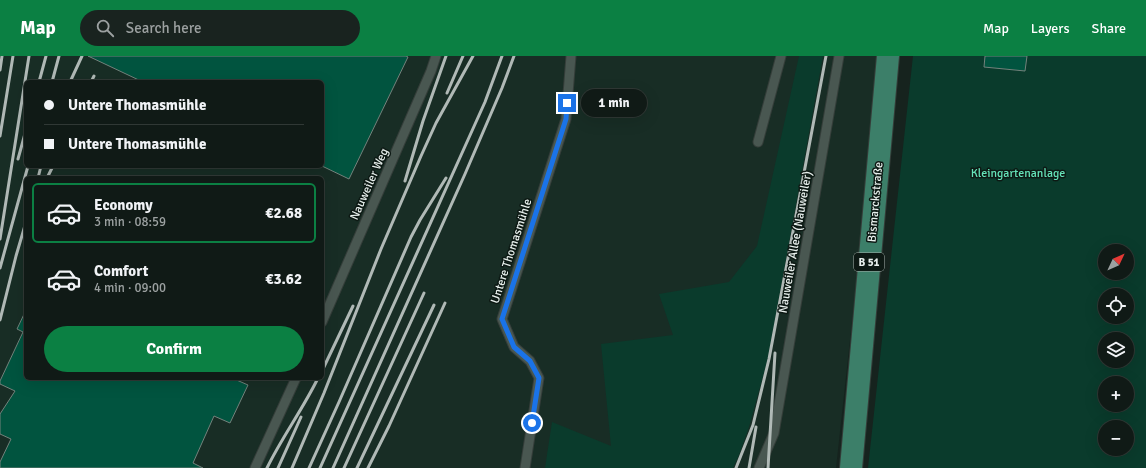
<!DOCTYPE html>
<html lang="en">
<head>
<meta charset="utf-8">
<style>
	body { margin:0; font-family:Signika,sans-serif; background:#19231f; color:#f1f3f6; height:100vh; display:flex; flex-direction:column; font-size:15px; white-space:nowrap }
	* { box-sizing:border-box; margin:0 }
	p { font-size:13px; color:#9ca1a1 }
	.icon { flex:none; width:22px; height:22px; fill:none; stroke:currentColor; stroke-width:2; stroke-linecap:round; stroke-linejoin:round }
	.map { position:relative; flex:1; overflow:hidden }
	.side { position:absolute; left:24px; top:120px; width:300px; height:204px; display:flex; flex-direction:column; background:#101a16; border-radius:6px; box-shadow:0 4px 16px #0002,0 0 0 1px #303835 }
	.side>* { flex:none }
	.banner { position:absolute; left:24px; top:24px; width:300px; height:88px; border-radius:6px; box-shadow:0 4px 16px #0002,0 0 0 1px #303835; display:grid; align-content:center; height:88px; padding:0 20px; background:#101a16 }
	.needle { width:26px; rotate:46deg }
	.controls { position:absolute; left:1098px; top:188px; display:grid; gap:8px }
	.controls a { display:grid; place-items:center; width:36px; height:36px; border-radius:50%; background:#101a16; box-shadow:0 4px 16px #0002,0 0 0 1px #303835; font-size:20px }
	.end { position:absolute; width:18px; height:18px; margin:-9px; border:5px solid #1a73e8; background:#fff; box-shadow:0 0 0 2px #fff }
	.from { border-radius:50% }
	.bubble { position:absolute; height:28px; border-radius:14px; background:#101a16; box-shadow:0 4px 16px #0002,0 0 0 1px #303835; font-size:13px; font-weight:700; line-height:28px; text-align:center }
	.banner b { display:flex; align-items:center; gap:14px; height:38px; font-size:15px }
	.banner b+b { border-top:1px solid #303835 }
	.banner i { width:10px; height:10px; background:#f1f3f6 }
	ul { padding:7px 0 0; list-style:none }
	li { display:flex; align-items:center; gap:12px; height:60px; margin:0 8px 6px; padding:0 12px; border:2px solid transparent; border-radius:6px }
	li div { flex:1 }
	li b { display:block; font-size:15px }
	li em { font-style:normal; font-weight:700 }
	li.current { border-color:#0b8043 }
	li>.icon { width:36px; height:36px; stroke-width:1.5 }
	.action { display:flex; gap:8px; margin-top:auto; padding:8px 20px }
	.action a { flex:1; height:46px; border-radius:24px; background:#0b8043; color:#fff; font-size:16px; font-weight:700; line-height:46px; text-align:center }
	header { display:flex; align-items:center; gap:24px; box-sizing:border-box; height:56px; padding:0 20px; background:#0b8043; color:#fff }
	header strong { font-size:19px }
	nav { display:flex; gap:22px; margin-inline-start:auto; font-size:14px }
	.search { width:280px; height:36px; background:#19231f; display:flex; align-items:center; gap:10px; box-sizing:border-box; padding:0 14px; border-radius:22px; color:#9ca1a1; font-size:15px }
	.map>svg:first-child { display:block }
	.built { fill:#182d25; fill-rule:evenodd }
	.green { fill:#0a3b2c; fill-rule:evenodd }
	.building { fill:#01543f; stroke:#73827c }
	.lines { fill:none; stroke-linecap:round; stroke-linejoin:round }
	.lane-casing { stroke:#353e3a; stroke-width:11 }
	.primary-casing { stroke:#353e3a; stroke-width:24 }
	.lane { stroke:#495751; stroke-width:9 }
	.primary { stroke:#3c7f69; stroke-width:22 }
	.rail { stroke:#b0b9b6; stroke-width:3 }
	.route { stroke:#1a73e8; stroke-width:5 }
	.labels { text-anchor:middle; stroke-width:3; stroke-linejoin:round; paint-order:stroke }
	.shield { fill:#0d1914; stroke:#a6b0ac; stroke-width:1 }
	.shield-label { font-size:11px; font-weight:bold; fill:#e8f0ed }
	.park-label { font-size:12px; fill:#65e4b9; stroke:#0d1914 }
	.street-label { font-size:12px; fill:#e8f0ed; stroke:#0d1914 }
</style>
</head>
<body>
<header>
<strong>Map</strong>
<div class="search"><svg class="icon" aria-label="search" viewBox="0 0 24 24"><circle cx="10" cy="10" r="6"/><path d="M15 15l6 6"/></svg>Search here</div>
<nav><a>Map</a><a>Layers</a><a>Share</a></nav>
</header>
<div class="map">
<svg width="1146" height="412" viewBox="0 0 1146 412">
	<rect width="100%" height="100%" fill="#16231e"/>
	<path class="built" d="M0,0H881L836,412H0ZM26,26H322V110H26ZM26,122H322V322H26Z"/>
	<path class="green" d="M799,0H823L768,302L749,371L739,399L733,412H545L552,366L611,390L601,288L673,279L659,238L729,226L757,190Z
		M913,0H1146V412H868ZM1105,195H1127V217H1105ZM1105,239H1127V261H1105ZM1105,283H1127V305H1105ZM1105,327H1127V349H1105ZM1105,371H1127V393H1105Z"/>
	<path class="building" d="M88,0H406L408,1L349,123L322,110V26H143Z
		M985,0H1027L1025,15L984,11Z
		M26,254V322H232L248,329L230,367L214,360L193,407L203,412H0V406L11,383L0,378V358L15,335L0,328V325L23,276L17,273Z"/>
	<g class="lines">
		<defs>
			<path id="lane" d="M758,86L781,0
				M322,266L431,15L436,0
				M255,412L296,322
				M525,412L539,322L530,305L514,291L502,263L566,63L571,0
				M759,412L774,377L839,0"/>
			<path id="primary" d="M851,412L888,0"/>
		</defs>
		<use href="#lane" class="lane-casing"/>
		<use href="#primary" class="primary-casing"/>
		<use href="#lane" class="lane"/>
		<use href="#primary" class="primary"/>
		<path class="rail" d="M0,14L2,0
			M39,26L46,0
			M52,26L59,0
			M70,26L82,0
			M91,26L94,20
			M447,37L463,0
			M0,80L13,0
			M18,103L26,74
			M38,122L41,110
			M47,122L53,110
			M405,125L423,65L446,0
			M0,183L29,0
			M0,212L28,110
			M0,264L16,200L26,166
			M322,315L353,250
			M267,412C282,381 303,353 318,322
			M278,412L301,361
			M292,412L324,337L381,193L421,100L436,67L473,0
			M309,412L339,346L411,181L420,164L446,122
			M320,412L485,46L502,0
			M333,412L465,118L502,32L514,0
			M344,412L424,237
			M357,412L434,249
			M368,412L389,370L445,247
			M736,412L753,369L769,303L826,0
			M749,412L756,371
			M768,412L775,297"/>
	</g>
	<g class="lines">
		<path class="route" d="M532,367L539,322L530,305L514,291L502,263L566,63L567,47"/>
	</g>
	<g class="labels">
		<rect class="shield" x="854" y="197" width="30" height="18" rx="3"/>
		<g class="shield-label">
			<text x="869" y="210">B 51</text>
		</g>
		<g class="park-label">
			<text x="1018" y="121">Kleingartenanlage</text>
		</g>
		<g class="street-label">
			<text transform="translate(369 128) rotate(-66)" y="4">Nauweiler Weg</text>
			<text transform="translate(875 146) rotate(-85)" y="4">Bismarckstraße</text>
			<text transform="translate(795 186) rotate(-80)" y="4">Nauweiler Allee (Nauweiler)</text>
			<text transform="translate(511 195) rotate(-72)" y="4">Untere Thomasmühle</text>
		</g>
	</g>
</svg>
<div class="controls">
<a><svg class="needle" viewBox="-14 -14 28 28"><path d="M0-13l5 13h-10z" fill="#e53935"/><path d="M0 13l5-13h-10z" fill="#9ca1a1"/></svg></a>
<a><svg class="icon" aria-label="locate" viewBox="0 0 24 24"><circle cx="12" cy="12" r="6"/><path d="M12 2v4M12 18v4M2 12h4M18 12h4"/></svg></a>
<a><svg class="icon" aria-label="layers" viewBox="0 0 24 24"><path d="M12 4l9 5-9 5-9-5zM3 14l9 5 9-5"/></svg></a>
<a>+</a>
<a>−</a>
</div>
<i class="end from" style="left:532px;top:367px"></i>
<i class="end" style="left:567px;top:47px"></i>
<div class="bubble" style="left:581px;top:33px;width:66px">1 min</div>
<div class="banner">
<b><i class="from"></i>Untere Thomasmühle</b>
<b><i></i>Untere Thomasmühle</b>
</div>
<section class="side">
<ul>
<li class="current"><svg class="icon" aria-label="car" viewBox="0 0 24 24"><path d="M5 17H2v-5l4-1 3-4h7l3 4 3 1v5h-3M9 17h6M6 11h13"/><circle cx="7" cy="17" r="2"/><circle cx="17" cy="17" r="2"/></svg><div><b>Economy</b><p>3 min · 08:59</p></div><em>€2.68</em></li>
<li><svg class="icon" aria-label="car" viewBox="0 0 24 24"><path d="M5 17H2v-5l4-1 3-4h7l3 4 3 1v5h-3M9 17h6M6 11h13"/><circle cx="7" cy="17" r="2"/><circle cx="17" cy="17" r="2"/></svg><div><b>Comfort</b><p>4 min · 09:00</p></div><em>€3.62</em></li>
</ul>
<div class="action"><a>Confirm</a></div>
</section>
</div>
</body>
</html>
